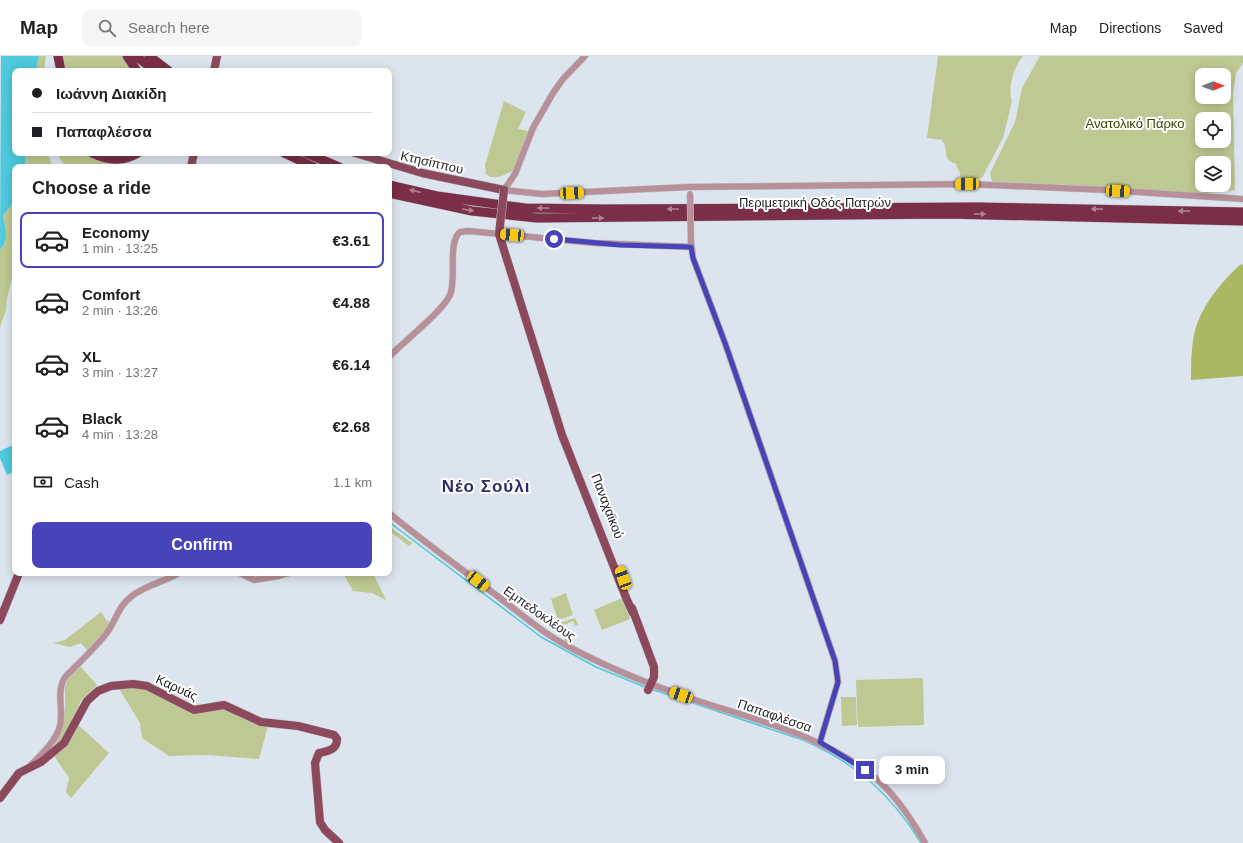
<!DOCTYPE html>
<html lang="en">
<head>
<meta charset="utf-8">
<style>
	body { margin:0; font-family:Arial,sans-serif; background:#f6f6f6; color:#202124; height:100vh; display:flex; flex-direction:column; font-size:15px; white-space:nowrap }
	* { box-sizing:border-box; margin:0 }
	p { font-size:13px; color:#757577 }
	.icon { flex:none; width:22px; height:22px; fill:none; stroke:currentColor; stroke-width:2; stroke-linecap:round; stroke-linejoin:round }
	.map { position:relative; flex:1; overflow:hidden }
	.details { position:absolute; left:12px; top:108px; width:380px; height:412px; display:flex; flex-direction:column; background:#fff; border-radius:8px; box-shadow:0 2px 10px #0003 }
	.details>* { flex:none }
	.top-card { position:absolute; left:12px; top:12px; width:380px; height:88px; border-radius:8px; box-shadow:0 2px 10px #0003; display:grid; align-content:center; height:88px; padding:0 20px; background:#fff }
	.needle { width:26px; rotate:89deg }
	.buttons { position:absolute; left:1195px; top:12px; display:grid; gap:8px }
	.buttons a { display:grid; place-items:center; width:36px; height:36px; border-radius:8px; background:#fff; box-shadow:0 2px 10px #0003; font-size:20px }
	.end { position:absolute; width:18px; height:18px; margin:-9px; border:5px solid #4744ba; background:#fff; box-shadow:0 0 0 2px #fff }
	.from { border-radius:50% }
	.bubble { position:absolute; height:28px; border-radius:8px; background:#fff; box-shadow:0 2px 10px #0003; font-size:13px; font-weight:700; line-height:28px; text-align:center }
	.car { position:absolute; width:12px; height:24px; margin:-12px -6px; border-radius:5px; box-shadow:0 0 3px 1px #0007; background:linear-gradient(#f5c518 24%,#345 0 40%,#f5c518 0 76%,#345 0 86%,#f5c518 0) }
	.top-card b { display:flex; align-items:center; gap:14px; height:38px; font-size:15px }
	.top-card b+b { border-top:1px solid #e0e0e0 }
	.top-card i { width:10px; height:10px; background:#202124 }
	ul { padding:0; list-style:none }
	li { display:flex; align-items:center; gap:12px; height:56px; margin:0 8px 6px; padding:0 12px; border:2px solid transparent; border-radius:8px }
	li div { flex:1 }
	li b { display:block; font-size:15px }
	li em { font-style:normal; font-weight:700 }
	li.active { border-color:#4744ba }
	li>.icon { width:36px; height:36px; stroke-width:1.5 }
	h2 { padding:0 20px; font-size:18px; line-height:48px }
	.pay { display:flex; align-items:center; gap:10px; height:44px; padding:0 20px; font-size:15px }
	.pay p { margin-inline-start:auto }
	.button { display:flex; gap:8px; margin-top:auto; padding:8px 20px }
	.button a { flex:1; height:46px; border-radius:8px; background:#4744ba; color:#fff; font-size:16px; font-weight:700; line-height:46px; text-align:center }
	header { display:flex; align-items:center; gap:24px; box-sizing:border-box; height:56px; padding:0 20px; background:#fff; border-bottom:1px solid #e0e0e0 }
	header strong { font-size:19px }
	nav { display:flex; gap:22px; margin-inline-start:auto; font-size:14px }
	.search { width:280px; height:36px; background:#f6f6f6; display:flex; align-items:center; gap:10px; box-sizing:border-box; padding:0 14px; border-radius:8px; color:#757577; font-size:15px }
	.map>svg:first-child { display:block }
	.green { fill:#bec892; fill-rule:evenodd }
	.forest { fill:#aab863 }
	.water { fill:#4ec9dd }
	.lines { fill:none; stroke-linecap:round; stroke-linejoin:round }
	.stream { stroke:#4ec9dd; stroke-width:1.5 }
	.minor-casing { stroke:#bac1c9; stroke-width:7 }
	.major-casing { stroke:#bac1c9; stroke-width:9 }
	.highway-casing { stroke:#bac1c9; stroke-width:10 }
	.minor { stroke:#b89099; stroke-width:6 }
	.major { stroke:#8d495c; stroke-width:8 }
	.highway { stroke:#7b2e47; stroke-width:9 }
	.minor-bridge-casing { stroke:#bac1c9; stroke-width:7; stroke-linecap:butt }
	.major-bridge-casing { stroke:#bac1c9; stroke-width:9; stroke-linecap:butt }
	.minor-bridge { stroke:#b89099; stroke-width:6 }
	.major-bridge { stroke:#8d495c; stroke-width:8 }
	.oneway { fill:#b08291 }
	.route { stroke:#4744ba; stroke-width:5 }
	.labels { text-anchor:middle; stroke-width:4; stroke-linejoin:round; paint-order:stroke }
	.park-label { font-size:13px; fill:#3a4200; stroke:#fff }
	.street-label { font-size:13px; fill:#1e2125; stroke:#fff }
	.district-label { font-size:17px; font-weight:bold; letter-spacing:1px; fill:#2b2d67; stroke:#fff }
</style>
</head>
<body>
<header>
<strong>Map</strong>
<div class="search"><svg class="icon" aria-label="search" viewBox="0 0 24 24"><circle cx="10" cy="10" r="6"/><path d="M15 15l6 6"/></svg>Search here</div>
<nav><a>Map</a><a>Directions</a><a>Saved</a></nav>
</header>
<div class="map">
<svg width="1243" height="787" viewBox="0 0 1243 787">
	<rect width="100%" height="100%" fill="#dce4ed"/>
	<path class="green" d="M39,0H46L44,15H36Z
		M62,0H124L134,15H65Z
		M938,0H1023C1014,11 1007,31 1012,45L1003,82L982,122L962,123L956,108C940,102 950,95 942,84L927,82Z
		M1040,0H1243V7L1236,17L1233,38L1235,134L1193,139L1069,129L992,126L990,117L1015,66L1022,32ZM1202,19H1224V41H1202ZM1202,63H1224V85H1202ZM1202,107H1224V129H1202Z
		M504,45L526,56L518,73L528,75L514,114C506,119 493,125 486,118L485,109Z
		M25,97H48L51,107L55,111H26Z
		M56,97H86L96,104L120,111H66Z
		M15,137V208L7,243L6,254L0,271V194C10,182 5,173 3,159L11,150Z
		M389,470L412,487L409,490L389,475Z
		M343,517H373L386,544L372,537L353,535Z
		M566,537L573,559L558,564L551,543Z
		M622,542L630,563L602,574L594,554Z
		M101,556L107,565L109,564L108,571L87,594L81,587L70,591L53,587L65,584Z
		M575,562L578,569L575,570L573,565L562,570L563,574L565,573L569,584L572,583L573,586L566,587L559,567Z
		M80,610L97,629L81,644L73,665L63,682L43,701C49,690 62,671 64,660C69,633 56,632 80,610Z
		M923,622L924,669L858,671L856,624Z
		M118,631L148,632L180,651H220L268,670L259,703L207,699L169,700L142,682L140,667Z
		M841,641H856L857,669L842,670Z
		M76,667L109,697L71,742L66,736L69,722L53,698Z"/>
	<path class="forest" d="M1243,208V320L1191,324C1191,305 1191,280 1199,263C1207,244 1225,222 1240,209Z"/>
	<path class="water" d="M1,0H39L36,15H15V97H25L26,111H15V137L11,150L3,159C5,173 10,182 0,194Z
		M15,388V415L7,419L0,402V395Z"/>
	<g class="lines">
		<path class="stream" d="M389,466L541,581L596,611L645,631
			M651,633L803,684C856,707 891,738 921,787"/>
		<defs>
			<path id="minor" d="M585,0L563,23L553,37L533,72L515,118L504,134L542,138L689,131L967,128L1107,134L1243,143
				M691,186L693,202L725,287L835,605L838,626L820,686
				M389,301C403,286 442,256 450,239C457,223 447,187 460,176L468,175L595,187L691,191
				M389,457C424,486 460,512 496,539C521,558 545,579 573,593C611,613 651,629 692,643C752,663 811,676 864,713C891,732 909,759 925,787
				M240,517L254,524L279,520L289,517
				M30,710C41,699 56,685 60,670C64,654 55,634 66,620C79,607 94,593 106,578C116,565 118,550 132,540C146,529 164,526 179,517"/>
			<path id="major" d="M214,15L217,0
				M355,97L422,117L504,134
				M191,111L194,97
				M499,178L562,379L627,544L633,557
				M632,552L654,611V621L648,634
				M0,564L19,517
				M0,742L19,717L41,706L64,687L87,645L98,635L111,630L133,628L147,630L194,654L224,649L261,666L298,670L334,679L337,683C337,694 328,695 319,697L315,707L320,766L325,774L339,787"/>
			<path id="highway" d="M58,0L61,15
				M127,0L137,15
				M136,0L155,15
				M149,0L169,15
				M92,97C108,105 123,106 138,97
				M284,97L314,111
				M306,97L339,111
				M389,129L437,140L525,152L604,153L977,151L1243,156
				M389,137L472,155L537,162L948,158L1243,165"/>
		</defs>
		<use href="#minor" class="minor-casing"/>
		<use href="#major" class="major-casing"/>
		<use href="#highway" class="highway-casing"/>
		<use href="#minor" class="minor"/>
		<use href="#major" class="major"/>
		<use href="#highway" class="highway"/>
		<defs>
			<path id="minor-bridge" d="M690,138L691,186"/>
			<path id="major-bridge" d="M499,178L504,134"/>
		</defs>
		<use href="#minor-bridge" class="minor-bridge-casing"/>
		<use href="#major-bridge" class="major-bridge-casing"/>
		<use href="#minor-bridge" class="minor-bridge"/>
		<use href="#major-bridge" class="major-bridge"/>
	</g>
	<defs><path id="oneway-solid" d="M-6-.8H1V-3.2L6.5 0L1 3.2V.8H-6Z"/></defs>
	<g class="oneway">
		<use href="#oneway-solid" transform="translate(415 135) rotate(-167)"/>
		<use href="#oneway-solid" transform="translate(543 152) rotate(-179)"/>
		<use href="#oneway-solid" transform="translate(673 153) rotate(180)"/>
		<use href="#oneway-solid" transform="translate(1097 153) rotate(-179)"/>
		<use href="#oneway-solid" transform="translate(468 154) rotate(9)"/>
		<use href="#oneway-solid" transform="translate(1184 155) rotate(-179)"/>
		<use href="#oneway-solid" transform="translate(980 158) rotate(1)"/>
		<use href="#oneway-solid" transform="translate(598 162) rotate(-1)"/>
	</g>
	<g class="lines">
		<path class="route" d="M554,183L620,189L691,191L693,202L725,287L835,605L838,626L820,686L865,714"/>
	</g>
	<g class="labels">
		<g class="park-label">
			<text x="1135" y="72">Ανατολικό Πάρκο</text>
		</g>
		<g class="street-label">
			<text transform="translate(432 106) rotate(13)" y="5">Κτησίππου</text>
			<text x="815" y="151">Περιμετρική Οδός Πατρών</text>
			<text transform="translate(608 450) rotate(69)" y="5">Παναχαϊκού</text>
			<text transform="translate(540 557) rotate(35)" y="5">Εμπεδοκλέους</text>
			<text transform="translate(177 631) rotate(25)" y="5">Καρυάς</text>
			<text transform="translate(775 659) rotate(19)" y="5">Παπαφλέσσα</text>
		</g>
		<g class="district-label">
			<text x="486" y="436">Νέο Σούλι</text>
		</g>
	</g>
</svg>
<div class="buttons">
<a><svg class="needle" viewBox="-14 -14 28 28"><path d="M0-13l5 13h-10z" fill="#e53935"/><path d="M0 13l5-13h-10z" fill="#757577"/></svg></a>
<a><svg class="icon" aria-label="locate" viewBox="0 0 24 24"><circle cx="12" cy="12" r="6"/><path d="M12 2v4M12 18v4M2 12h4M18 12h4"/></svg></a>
<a><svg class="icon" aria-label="layers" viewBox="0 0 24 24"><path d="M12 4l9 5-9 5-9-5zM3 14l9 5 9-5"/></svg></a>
</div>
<i class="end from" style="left:554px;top:183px"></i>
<i class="end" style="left:865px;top:714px"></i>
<div class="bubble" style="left:879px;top:700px;width:66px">3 min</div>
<i class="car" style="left:967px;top:128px;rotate:269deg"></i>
<i class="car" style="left:1118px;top:135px;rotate:93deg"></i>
<i class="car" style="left:572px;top:137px;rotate:87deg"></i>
<i class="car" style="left:512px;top:179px;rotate:275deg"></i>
<i class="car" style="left:623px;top:522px;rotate:340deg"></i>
<i class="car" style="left:478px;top:525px;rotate:128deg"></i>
<i class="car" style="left:681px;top:639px;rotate:289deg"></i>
<div class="top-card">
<b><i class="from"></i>Ιωάννη Διακίδη</b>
<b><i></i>Παπαφλέσσα</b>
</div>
<section class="details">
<h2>Choose a ride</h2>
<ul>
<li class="active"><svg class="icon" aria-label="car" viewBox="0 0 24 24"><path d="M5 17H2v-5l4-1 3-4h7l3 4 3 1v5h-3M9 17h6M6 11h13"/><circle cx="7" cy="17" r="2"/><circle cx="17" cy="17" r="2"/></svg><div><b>Economy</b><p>1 min · 13:25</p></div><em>€3.61</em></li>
<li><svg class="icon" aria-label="car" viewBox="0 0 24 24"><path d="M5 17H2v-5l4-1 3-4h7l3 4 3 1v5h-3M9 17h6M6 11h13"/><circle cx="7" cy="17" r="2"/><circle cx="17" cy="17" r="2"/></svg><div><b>Comfort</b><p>2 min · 13:26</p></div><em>€4.88</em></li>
<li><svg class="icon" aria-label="car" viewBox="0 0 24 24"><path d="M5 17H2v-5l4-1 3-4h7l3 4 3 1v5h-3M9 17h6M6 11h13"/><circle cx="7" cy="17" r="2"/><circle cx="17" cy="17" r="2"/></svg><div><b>XL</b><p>3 min · 13:27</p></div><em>€6.14</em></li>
<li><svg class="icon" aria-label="car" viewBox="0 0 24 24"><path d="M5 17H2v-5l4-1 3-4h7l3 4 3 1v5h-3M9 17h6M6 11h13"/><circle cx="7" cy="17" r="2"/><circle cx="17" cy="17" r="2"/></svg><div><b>Black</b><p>4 min · 13:28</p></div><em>€2.68</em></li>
</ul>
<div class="pay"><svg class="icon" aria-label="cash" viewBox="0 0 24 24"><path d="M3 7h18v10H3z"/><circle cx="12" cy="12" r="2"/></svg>Cash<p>1.1 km</p></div>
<div class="button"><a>Confirm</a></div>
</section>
</div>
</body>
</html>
